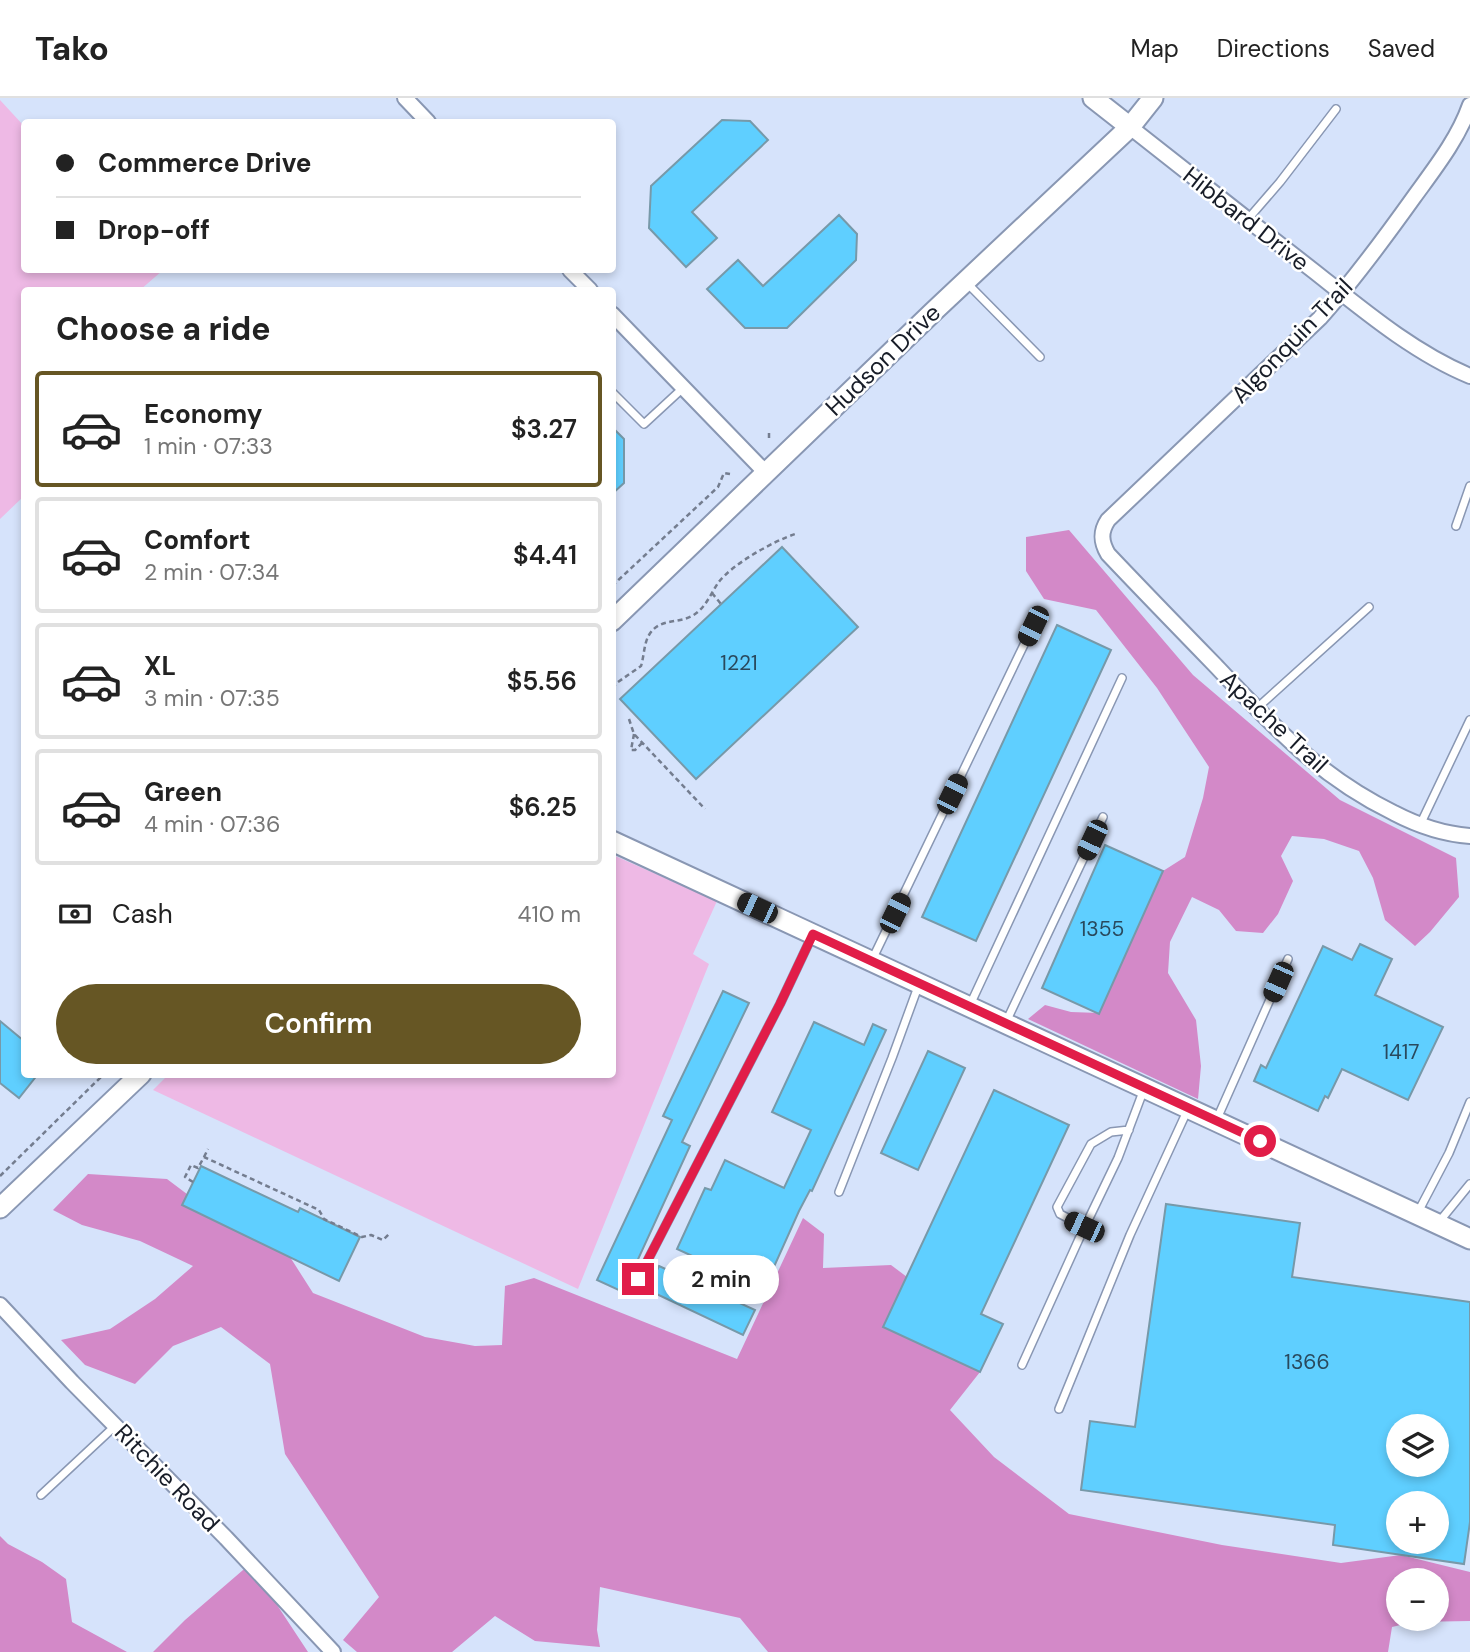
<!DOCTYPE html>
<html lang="en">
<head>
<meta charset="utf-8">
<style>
	body { margin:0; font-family:"DM Sans",sans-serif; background:#f6f6f6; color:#222; height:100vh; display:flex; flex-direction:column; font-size:26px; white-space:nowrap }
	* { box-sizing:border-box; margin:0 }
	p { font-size:23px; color:#767676 }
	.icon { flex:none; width:38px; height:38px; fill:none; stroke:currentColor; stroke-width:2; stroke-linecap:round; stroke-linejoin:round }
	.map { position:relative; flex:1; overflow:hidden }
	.drawer { position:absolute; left:21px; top:189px; width:595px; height:791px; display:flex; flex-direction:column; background:#fff; border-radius:7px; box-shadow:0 4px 10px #0003 }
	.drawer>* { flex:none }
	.top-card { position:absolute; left:21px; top:21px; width:595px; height:154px; border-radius:7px; box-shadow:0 4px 10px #0003; display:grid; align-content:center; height:154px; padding:0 35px; background:#fff }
	.buttons { position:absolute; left:1386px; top:1316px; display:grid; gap:14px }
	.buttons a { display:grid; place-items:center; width:63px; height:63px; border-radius:50%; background:#fff; box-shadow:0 4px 10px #0003; font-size:35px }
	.end { position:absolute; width:32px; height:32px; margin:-16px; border:9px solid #e11d48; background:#fff; box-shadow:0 0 0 4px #fff }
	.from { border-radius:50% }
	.bubble { position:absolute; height:49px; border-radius:24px; background:#fff; box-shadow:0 4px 10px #0003; font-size:23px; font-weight:600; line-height:49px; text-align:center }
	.car { position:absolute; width:21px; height:42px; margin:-21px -10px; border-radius:9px; box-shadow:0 0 5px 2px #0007; background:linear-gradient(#222 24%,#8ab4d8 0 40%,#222 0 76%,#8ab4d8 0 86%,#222 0) }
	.top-card b { display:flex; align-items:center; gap:24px; height:66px; font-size:26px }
	.top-card b+b { border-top:2px solid #e0e0e0 }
	.top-card i { width:18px; height:18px; background:#222 }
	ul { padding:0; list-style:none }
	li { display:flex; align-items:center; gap:21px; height:116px; margin:0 14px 10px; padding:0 21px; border:4px solid #e0e0e0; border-radius:7px }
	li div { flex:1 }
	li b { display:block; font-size:26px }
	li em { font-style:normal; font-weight:600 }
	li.current { border-color:#665624 }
	li>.icon { width:63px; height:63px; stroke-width:1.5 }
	h2 { padding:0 35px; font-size:32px; line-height:84px }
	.pay { display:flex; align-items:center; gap:18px; height:77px; padding:0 35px; font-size:26px }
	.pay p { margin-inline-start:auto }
	.cta { display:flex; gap:14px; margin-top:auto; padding:14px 35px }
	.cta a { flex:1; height:80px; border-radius:42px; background:#665624; color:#fff; font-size:28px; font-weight:600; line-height:80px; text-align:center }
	header { display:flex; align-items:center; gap:42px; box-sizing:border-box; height:98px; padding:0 35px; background:#fff; border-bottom:2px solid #e0e0e0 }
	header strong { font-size:33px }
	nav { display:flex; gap:38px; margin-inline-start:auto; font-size:24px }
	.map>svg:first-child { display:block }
	.green { fill:#eeb9e5 }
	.forest { fill:#d389c8; fill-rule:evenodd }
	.building { fill:#5fcfff; stroke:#7799a9; stroke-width:2; fill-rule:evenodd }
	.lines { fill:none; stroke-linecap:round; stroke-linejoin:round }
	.lane-casing { stroke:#8997b3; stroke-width:10 }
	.street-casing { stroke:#8997b3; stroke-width:18 }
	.secondary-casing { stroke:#8997b3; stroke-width:23 }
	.path { stroke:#747d8f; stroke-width:2.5; stroke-dasharray:5 3.5; stroke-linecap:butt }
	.lane { stroke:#fff; stroke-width:7 }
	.street { stroke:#fff; stroke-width:14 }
	.secondary { stroke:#fff; stroke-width:19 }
	.route { stroke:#e11d48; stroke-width:9 }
	.labels { text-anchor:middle; stroke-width:5; stroke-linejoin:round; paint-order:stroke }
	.number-label { font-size:21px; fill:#29495d }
	.street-label { font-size:24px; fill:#171c27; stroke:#fff }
</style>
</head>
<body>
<header>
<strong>Tako</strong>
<nav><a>Map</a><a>Directions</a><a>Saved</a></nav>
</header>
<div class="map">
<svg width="1470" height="1554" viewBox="0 0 1470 1554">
	<rect width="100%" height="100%" fill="#d6e3fb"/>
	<path class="green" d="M0,2L24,28V172H161L162,173L140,192H24V398L0,421Z
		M613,757L717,803L693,856L709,866L578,1191L153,992L169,976H612Z"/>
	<path class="forest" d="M1069,432L1193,577L1340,702L1456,760L1459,799L1430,834L1415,848L1385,822L1373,780L1359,753L1324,741L1292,738L1281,758L1293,783L1278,816L1263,835L1236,833L1219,812L1192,799L1170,844L1168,875L1196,922L1201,968L1198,1001L1028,921L1045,907L1071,914L1099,915L1163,773L1185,759L1203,700L1209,669L1157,590L1096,512L1044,501L1026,473V439Z
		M88,1076L167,1081L236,1133L290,1159L313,1195L425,1239L475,1248L502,1247L505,1188L534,1180L737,1261L803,1120L824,1136L823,1170L891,1167L907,1179L883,1229L980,1274L950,1312L994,1359L1069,1416L1222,1447L1341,1465L1401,1457L1470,1474V1523L1413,1524L1392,1529L1388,1554H768L740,1520L600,1489L597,1532L600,1549L535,1543L495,1518L452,1554H357L343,1542L379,1499L285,1356L270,1266L221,1229L173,1248L135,1286L85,1267L61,1242L110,1231L155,1201L193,1168L140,1143L82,1127L53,1112ZM1398,1482H1437V1521H1398Z
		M0,1438L8,1446L42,1464L66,1481L72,1524L127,1554H0Z
		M250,1466L308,1554H153L185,1522Z"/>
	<path class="building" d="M722,22L750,23L768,42L692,114L717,140L686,169L649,130L651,88Z
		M839,117L857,136L856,162L787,230H745L707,191L738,162L763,188Z
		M612,329L624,341V385L612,396Z
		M782,449L858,529L696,681L620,601Z
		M1057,527L1111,552L976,843L922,819Z
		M1105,747L1163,773L1099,916L1042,890Z
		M1360,846L1392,861L1375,897L1443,929L1408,1002L1342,971L1328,1000L1325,998L1318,1013L1254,983L1261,967L1266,970L1323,848L1352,862Z
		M723,893L749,905L682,1044L690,1048L623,1194L597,1182L672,1022L663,1018Z
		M0,923L24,943V976H38L19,1000L0,985Z
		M814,924L864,947L873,926L886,932L812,1093L810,1092L799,1113L764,1191L677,1151L705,1090L711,1092L725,1062L784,1090L811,1032L772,1014Z
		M928,953L965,970L918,1072L881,1055Z
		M994,992L1069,1027L981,1216L1003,1226L980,1274L883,1229Z
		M201,1068L298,1114L300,1110L360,1139L339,1183L182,1107Z
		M1166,1106L1300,1125L1292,1179L1470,1204V1424L1464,1466L1333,1447L1335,1427L1081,1392L1090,1323L1135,1329ZM1398,1328H1437V1367H1398ZM1398,1405H1437V1444H1398Z
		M659,1168L755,1212L743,1237L648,1192Z"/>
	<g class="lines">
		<defs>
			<path id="lane" d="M1248,121L1280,84L1336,11
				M966,184L1040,259
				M612,294L644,326L683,290
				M1456,428L1470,388
				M1257,610L1369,509
				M1420,727L1470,622
				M872,862L1033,528
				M970,907L1122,580
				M1006,924L1103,719
				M1216,1023L1288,861
				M839,1094L892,960L919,886
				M1417,1116L1449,1055L1470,1004
				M1439,1124L1470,1086
				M1085,1129L1060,1116L1057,1109L1091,1046L1111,1034L1129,1032
				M638,1181L780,906L813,836
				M1022,1267L1079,1141L1118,1060L1144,991
				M1059,1311L1130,1137L1188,1011
				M41,1397L115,1328"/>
			<path id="street" d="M405,0L428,24
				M1470,7C1458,41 1435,70 1414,99C1384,141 1354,182 1320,220L1108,422C1100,434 1101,444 1108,456C1143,493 1179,530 1215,567C1272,627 1318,678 1394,715C1419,728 1442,736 1470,738
				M1130,29C1192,78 1253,126 1315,174C1363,212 1414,255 1470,278
				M570,172L590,192
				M612,216L765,374
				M0,1207L72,1284L226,1440L333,1554"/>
			<path id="secondary" d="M1093,0L1130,29
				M612,523L934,213L1130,29L1153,0
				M612,743L1470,1141
				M0,1110L141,976"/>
		</defs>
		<use href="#lane" class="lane-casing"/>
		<use href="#street" class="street-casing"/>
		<use href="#secondary" class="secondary-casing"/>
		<path class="path" d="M769,340V333
			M612,488L718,389L724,375L730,376
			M712,495L721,506
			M612,590L618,584L641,568C644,559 644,545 649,537C659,520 677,526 692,518C705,511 710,497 718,485C732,466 774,443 795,436
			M629,621L634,636L705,711
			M634,636L631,652H635L642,645
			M204,1059L208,1051
			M0,1078L104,976
			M193,1084L185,1079L191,1067L198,1070L204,1059L319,1112L324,1121L362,1139L371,1137L383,1142L389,1136"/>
		<use href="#lane" class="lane"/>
		<use href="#street" class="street"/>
		<use href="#secondary" class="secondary"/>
	</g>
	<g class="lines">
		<path class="route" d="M638,1181L780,906L813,836L1260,1043"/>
	</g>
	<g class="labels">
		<g class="number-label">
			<text x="739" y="572">1221</text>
			<text x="1102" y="838">1355</text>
			<text x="1401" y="961">1417</text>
			<text x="1307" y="1271">1366</text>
		</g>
		<g class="street-label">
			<text transform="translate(1246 121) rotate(38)" y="8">Hibbard Drive</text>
			<text transform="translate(1292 243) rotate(-46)" y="8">Algonquin Trail</text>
			<text transform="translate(883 262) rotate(-44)" y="8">Hudson Drive</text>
			<text transform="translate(1274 624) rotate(43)" y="8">Apache Trail</text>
			<text transform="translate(167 1380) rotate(46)" y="8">Ritchie Road</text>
		</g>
	</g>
</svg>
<div class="buttons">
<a><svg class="icon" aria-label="layers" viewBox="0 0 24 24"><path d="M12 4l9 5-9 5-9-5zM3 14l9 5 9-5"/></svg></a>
<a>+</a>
<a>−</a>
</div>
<i class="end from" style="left:1260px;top:1043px"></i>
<i class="end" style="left:638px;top:1181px"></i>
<div class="bubble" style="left:663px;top:1157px;width:116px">2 min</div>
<i class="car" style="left:1033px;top:528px;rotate:206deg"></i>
<i class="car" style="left:952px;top:696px;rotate:26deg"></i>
<i class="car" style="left:1092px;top:742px;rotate:205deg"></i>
<i class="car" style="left:757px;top:810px;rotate:295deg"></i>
<i class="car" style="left:895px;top:815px;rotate:26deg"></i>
<i class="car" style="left:1278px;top:884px;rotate:204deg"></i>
<i class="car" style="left:1084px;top:1129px;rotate:295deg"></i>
<div class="top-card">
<b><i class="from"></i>Commerce Drive</b>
<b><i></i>Drop-off</b>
</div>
<section class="drawer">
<h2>Choose a ride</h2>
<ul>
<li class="current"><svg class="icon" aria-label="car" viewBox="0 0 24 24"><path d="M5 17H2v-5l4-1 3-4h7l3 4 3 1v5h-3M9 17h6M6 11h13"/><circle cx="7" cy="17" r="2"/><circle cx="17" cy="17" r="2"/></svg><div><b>Economy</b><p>1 min · 07:33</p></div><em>$3.27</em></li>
<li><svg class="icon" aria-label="car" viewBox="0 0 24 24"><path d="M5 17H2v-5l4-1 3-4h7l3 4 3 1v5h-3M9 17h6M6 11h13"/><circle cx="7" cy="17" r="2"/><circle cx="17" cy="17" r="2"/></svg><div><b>Comfort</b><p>2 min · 07:34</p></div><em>$4.41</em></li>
<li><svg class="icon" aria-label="car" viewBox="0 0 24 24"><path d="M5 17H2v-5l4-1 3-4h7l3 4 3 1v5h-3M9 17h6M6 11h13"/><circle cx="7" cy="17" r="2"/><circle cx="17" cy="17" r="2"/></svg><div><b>XL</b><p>3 min · 07:35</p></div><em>$5.56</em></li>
<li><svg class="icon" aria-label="car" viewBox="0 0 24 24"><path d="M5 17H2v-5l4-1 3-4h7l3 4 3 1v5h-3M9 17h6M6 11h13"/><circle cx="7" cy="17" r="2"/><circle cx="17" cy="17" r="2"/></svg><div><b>Green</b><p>4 min · 07:36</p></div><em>$6.25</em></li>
</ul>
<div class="pay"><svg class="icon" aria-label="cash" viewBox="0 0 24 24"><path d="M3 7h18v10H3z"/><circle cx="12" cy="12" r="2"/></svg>Cash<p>410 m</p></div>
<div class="cta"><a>Confirm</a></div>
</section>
</div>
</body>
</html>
